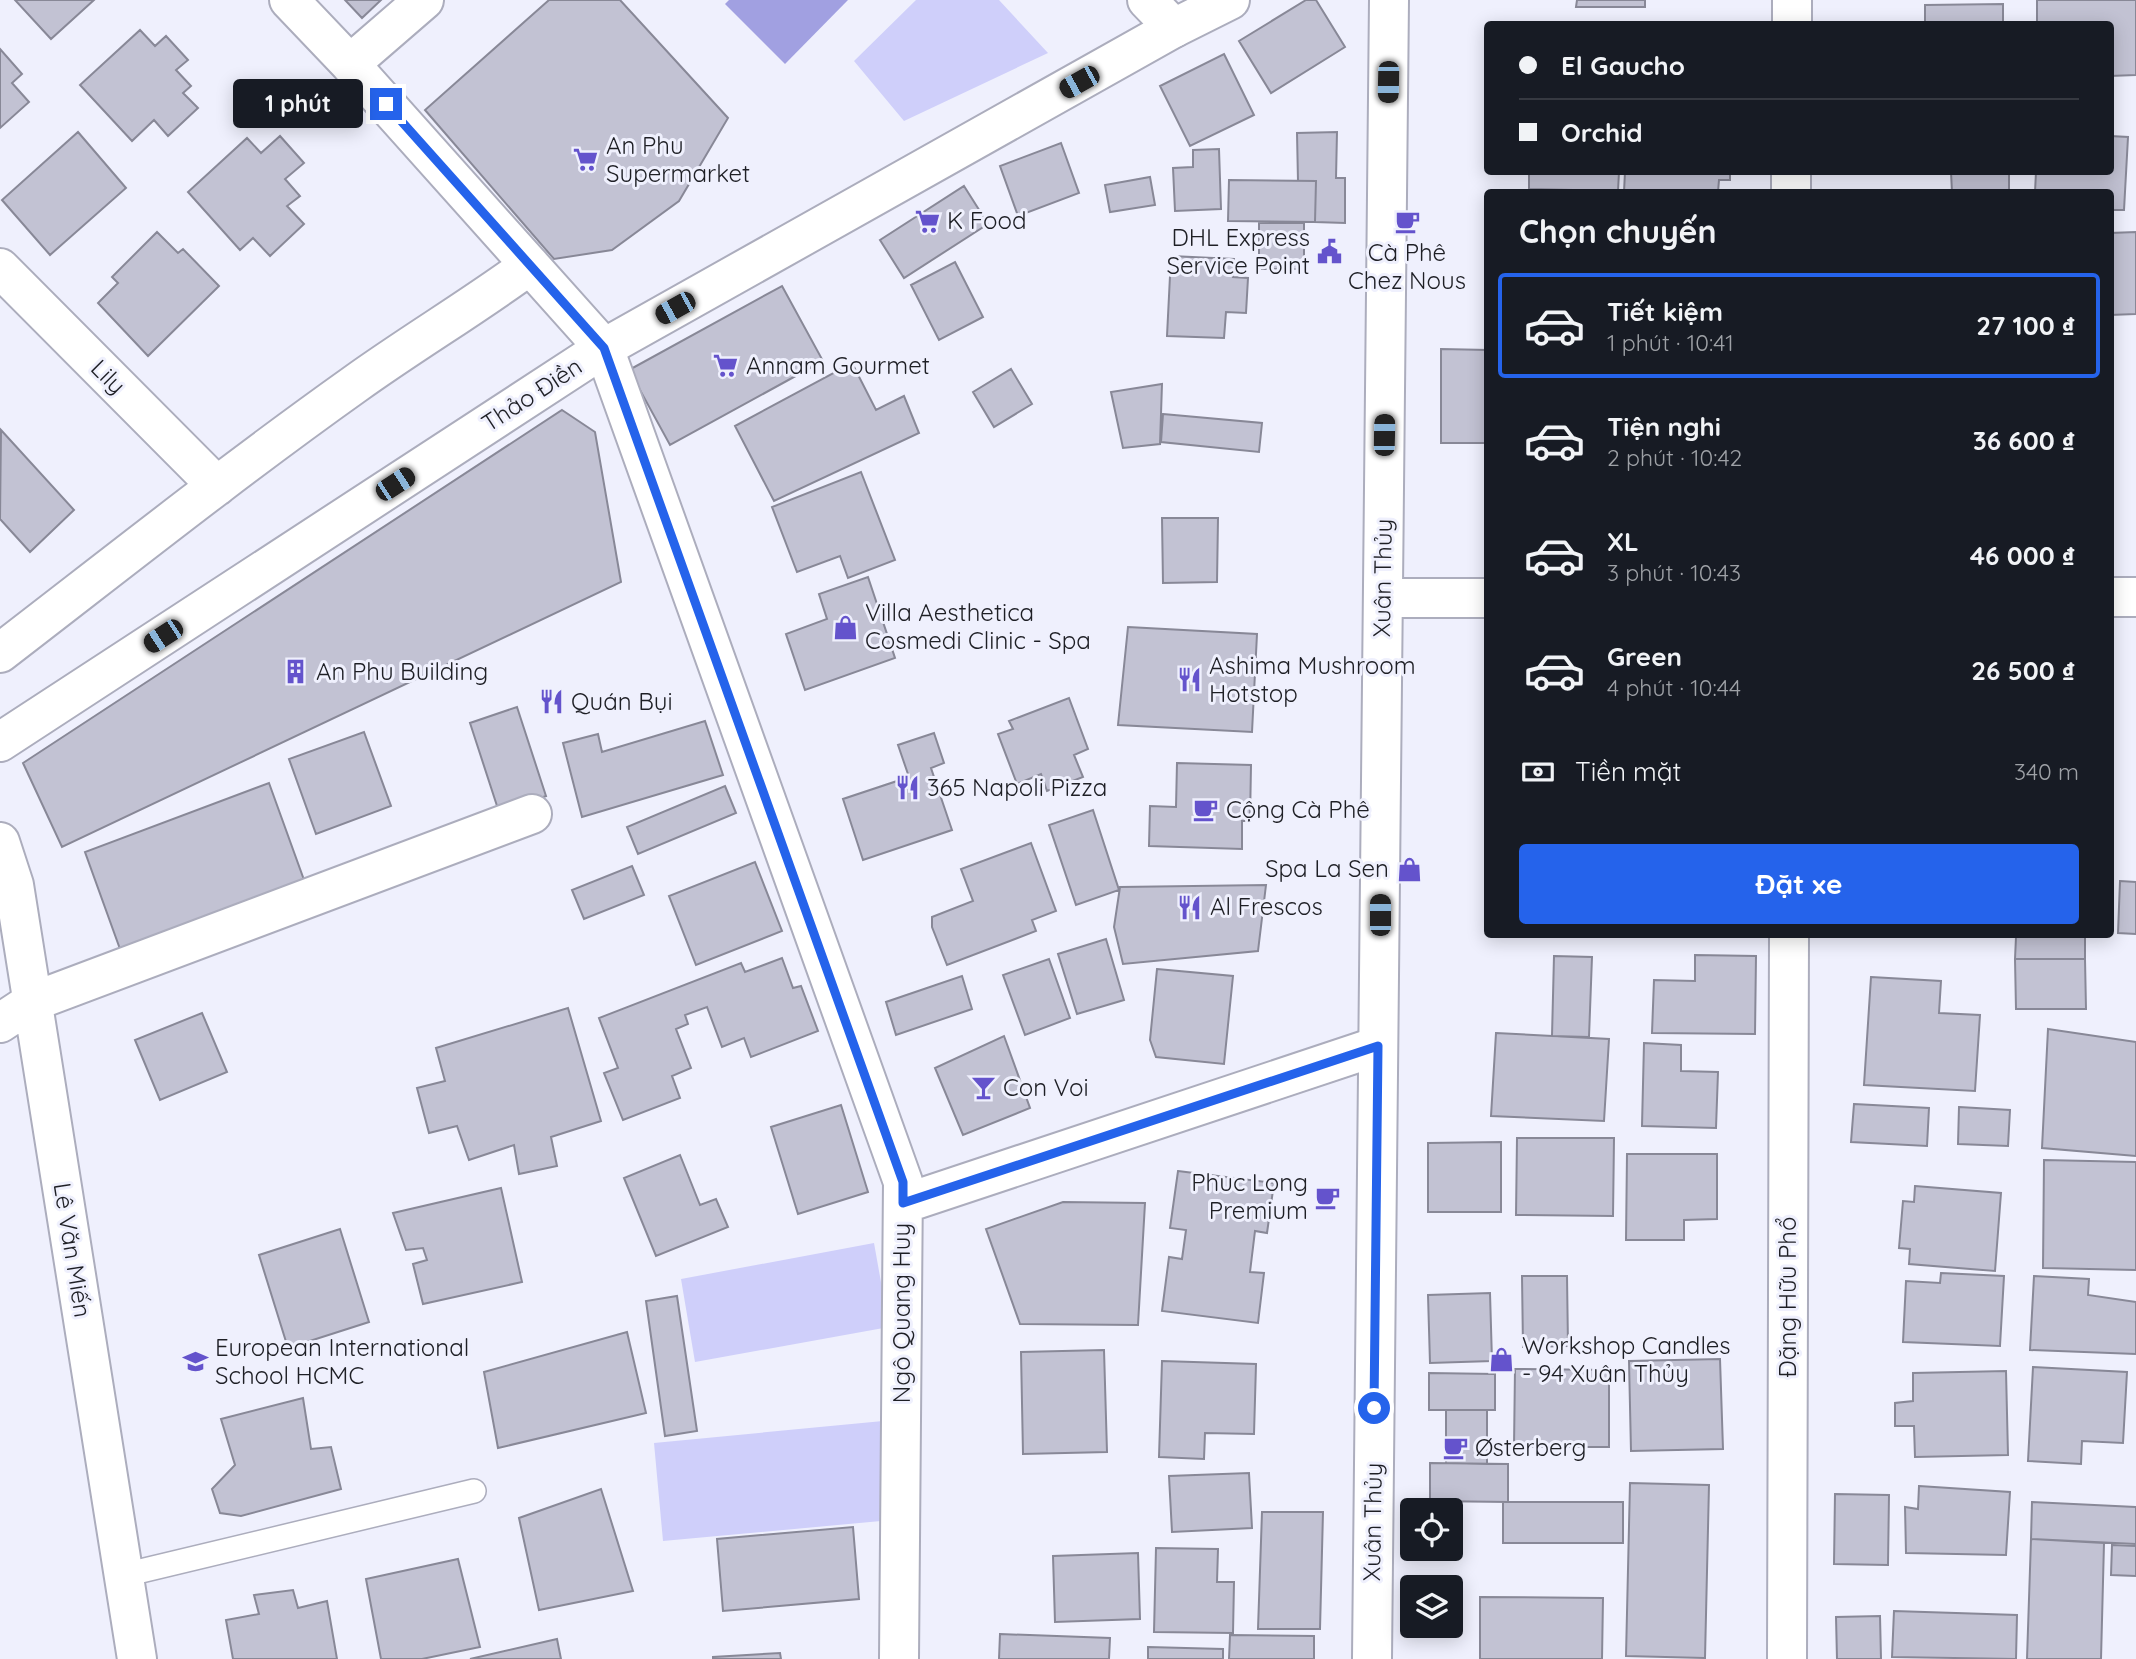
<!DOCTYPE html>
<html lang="vi">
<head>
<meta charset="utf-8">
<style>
	body { margin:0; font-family:Quicksand,sans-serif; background:#20242c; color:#f1f3f6; height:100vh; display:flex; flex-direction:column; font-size:26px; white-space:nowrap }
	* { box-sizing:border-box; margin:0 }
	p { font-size:23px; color:#9ea1a6 }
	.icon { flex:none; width:38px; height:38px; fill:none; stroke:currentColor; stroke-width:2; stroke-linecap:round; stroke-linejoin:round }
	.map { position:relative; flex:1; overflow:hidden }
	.details { position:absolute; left:1484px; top:189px; width:630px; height:749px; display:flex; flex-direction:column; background:#171b24; border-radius:7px; box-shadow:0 4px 18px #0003 }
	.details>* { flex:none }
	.top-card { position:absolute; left:1484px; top:21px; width:630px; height:154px; border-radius:7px; box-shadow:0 4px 18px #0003; display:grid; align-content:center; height:154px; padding:0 35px; background:#171b24 }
	.controls { position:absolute; left:1400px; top:1498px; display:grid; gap:14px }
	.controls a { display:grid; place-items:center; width:63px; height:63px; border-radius:7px; background:#171b24; box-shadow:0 4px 18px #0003; font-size:35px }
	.end { position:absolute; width:32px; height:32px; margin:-16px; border:9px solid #2563eb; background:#fff; box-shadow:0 0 0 4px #fff }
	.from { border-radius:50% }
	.bubble { position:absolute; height:49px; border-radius:7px; background:#171b24; box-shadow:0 4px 18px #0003; font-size:23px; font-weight:700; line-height:49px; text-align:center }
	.car { position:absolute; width:21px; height:42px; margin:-21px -10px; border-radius:9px; box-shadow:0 0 5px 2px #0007; background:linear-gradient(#222 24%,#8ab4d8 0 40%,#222 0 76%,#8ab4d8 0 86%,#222 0) }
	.top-card b { display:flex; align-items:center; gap:24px; height:66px; font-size:26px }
	.top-card b+b { border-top:2px solid #363941 }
	.top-card i { width:18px; height:18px; background:#f1f3f6 }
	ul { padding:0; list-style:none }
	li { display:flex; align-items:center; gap:21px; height:105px; margin:0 14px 10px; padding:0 21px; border:4px solid transparent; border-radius:7px }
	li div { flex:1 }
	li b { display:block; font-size:26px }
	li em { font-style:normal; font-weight:700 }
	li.selected { border-color:#2563eb }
	li>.icon { width:63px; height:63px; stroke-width:1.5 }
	h2 { padding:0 35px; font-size:32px; line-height:84px }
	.pay { display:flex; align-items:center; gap:18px; height:77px; padding:0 35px; font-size:26px }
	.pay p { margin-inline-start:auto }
	.cta { display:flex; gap:14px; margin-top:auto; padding:14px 35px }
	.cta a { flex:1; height:80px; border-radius:7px; background:#2563eb; color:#fff; font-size:28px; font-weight:700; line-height:80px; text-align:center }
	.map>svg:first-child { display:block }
	.green { fill:#cfcffa }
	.water { fill:#a1a0e1 }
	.building { fill:#c2c2d3; stroke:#888897; stroke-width:2 }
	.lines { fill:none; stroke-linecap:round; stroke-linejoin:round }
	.lane-casing { stroke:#acadbd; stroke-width:26 }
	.street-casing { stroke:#acadbd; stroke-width:42 }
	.secondary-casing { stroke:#acadbd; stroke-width:42 }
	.lane { stroke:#fff; stroke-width:23 }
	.street { stroke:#fff; stroke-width:38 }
	.secondary { stroke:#fff; stroke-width:38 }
	.route { stroke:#2563eb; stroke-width:9 }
	.labels { text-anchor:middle; stroke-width:6; stroke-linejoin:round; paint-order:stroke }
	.poi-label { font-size:24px; fill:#1e1f25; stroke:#eff0fd; text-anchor:start }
	.street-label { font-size:24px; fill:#1e1f25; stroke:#eff0fd }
</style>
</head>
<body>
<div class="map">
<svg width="2136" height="1659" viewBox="0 0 2136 1659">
	<rect width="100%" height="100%" fill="#eff0fd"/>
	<path class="green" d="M916,0H999L1048,53L904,121L854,61Z
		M874,1243L889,1327L695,1362L681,1279Z
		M883,1421L892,1520L663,1541L654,1443Z"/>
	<path class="water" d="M729,0H848L785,64L725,4Z"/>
	<path class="building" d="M15,0H94L51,39Z
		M345,0H381L362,18Z
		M549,0H620L728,118L679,201L612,250L554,259L425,110Z
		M1306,0H1316L1345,47L1271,93L1239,41Z
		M1577,0H1645V7H1576Z
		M2037,0H2136V75L2110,76V24H2037Z
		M2003,4V24H1925V5Z
		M140,30L155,46L166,36L188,60L176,70L191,86L183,93L198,108L168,136L154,120L132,141L80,85Z
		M0,49L22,74L12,83L29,102L0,128Z
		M1224,54L1254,115L1190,146L1160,86Z
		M78,132L126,188L50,255L2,200Z
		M1337,132L1336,178H1345V223L1315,222L1316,181H1298L1297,133Z
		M280,136L304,163L285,179L300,196L287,206L304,224L270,256L253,238L240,250L188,192L247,138L261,153Z
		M2110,136L2128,137L2124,210H2110V192H2035L2036,172H2110Z
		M1061,143L1079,193L1018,216L1000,166Z
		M1219,149L1221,209L1175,211L1173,168L1193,167V150Z
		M1529,172H1619L1618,191L1529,189Z
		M1625,172H1730V180H1719L1718,192H1624Z
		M1951,172H2009V192H1952Z
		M1150,177L1155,205L1110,212L1105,185Z
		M1229,180L1316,181L1315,222L1228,221Z
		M964,186L988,224L904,278L880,240Z
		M1259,223H1304V269H1259Z
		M157,232L178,253L183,249L219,286L148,356L98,303L118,283L112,277Z
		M2136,232V314L2110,315V233Z
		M1171,256L1234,259L1233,277L1248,278L1246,313L1226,312L1224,338L1167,336Z
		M955,262L983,317L939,340L911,285Z
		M782,286L823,361L670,445L629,370Z
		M1441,349L1488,350V443H1441Z
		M852,363L876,410L904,396L919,433L774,501L735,426Z
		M1011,369L1032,404L994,427L973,392Z
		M1162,384L1160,444L1123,448L1111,392Z
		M562,410L595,432L621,582L62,847L23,763Z
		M1163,414L1262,423L1259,452L1161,442Z
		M1,430L74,510L30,552L0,519Z
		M861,472L895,560L848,578L840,556L797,572L772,507Z
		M1162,518H1218L1217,582L1163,583Z
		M868,577L895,658L805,690L786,634L827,619L819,594Z
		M1128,627L1257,634L1252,732L1118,725Z
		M1069,698L1088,749L1074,755L1083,777L1047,791L1041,774L1017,784L998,734L1013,729L1009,721Z
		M517,707L546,796L499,812L470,723Z
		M705,721L723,775L582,817L563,743L598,734L602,752Z
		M364,732L391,806L316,834L289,759Z
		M934,733L944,763L931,768L952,830L863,860L843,799L909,777L898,745Z
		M1177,763L1251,765L1250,821H1242V849L1149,846L1150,806L1176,807Z
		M269,783L304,880L120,949L85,852Z
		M725,786L736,813L638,854L627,827Z
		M1093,810L1119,890L1076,905L1049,825Z
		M1031,843L1056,911L1032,920L1036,931L947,965L932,927V917L973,901L961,869Z
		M755,862L782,931L696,965L669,896Z
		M632,866L644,895L584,919L572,890Z
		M2120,881L2136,882V934L2118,933Z
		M1266,885L1258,951L1123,964L1114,927L1120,887Z
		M2022,934H2053V937H2022Z
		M2085,936V959H2015L2016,937Z
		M1106,939L1124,1000L1077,1014L1058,954Z
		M1695,955L1756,956L1755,1034L1652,1033L1654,980L1695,981Z
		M1554,956L1592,957L1589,1037L1552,1036Z
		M782,958L793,988L801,986L818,1031L751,1057L744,1038L722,1047L707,1007L685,1015L688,1024L676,1029L691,1068L672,1076L680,1098L623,1120L604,1073L618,1068L599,1018L741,963L745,972Z
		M1049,959L1070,1018L1025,1035L1003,975Z
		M2015,959H2085L2086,1009H2016Z
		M1157,969L1233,976L1224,1064L1156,1057L1150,1040Z
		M962,976L972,1009L896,1035L886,1002Z
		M1871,977L1941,981L1939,1013L1980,1015L1975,1091L1864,1085Z
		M568,1008L601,1121L551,1137L557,1166L519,1174L514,1145L469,1160L457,1126L429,1133L417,1088L445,1081L436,1048Z
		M202,1013L227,1072L160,1100L135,1040Z
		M2048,1029L2136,1042V1156L2042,1148Z
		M1496,1033L1609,1039L1604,1121L1491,1116Z
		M1004,1036L1030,1108L963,1135L935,1068Z
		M1644,1043L1681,1045V1071L1718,1072L1716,1128L1642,1126Z
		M1854,1104L1929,1108L1927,1146L1851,1142Z
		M841,1105L868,1192L798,1214L771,1127Z
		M1959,1107L2010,1110L2008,1146L1958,1144Z
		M1517,1138H1614L1613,1216L1516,1215Z
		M1501,1142V1212H1428V1143Z
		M1627,1154H1717V1219L1684,1220V1240H1626Z
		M680,1155L700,1205L716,1199L728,1227L656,1256L624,1178Z
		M2044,1160L2136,1162V1270L2043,1268Z
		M1178,1171L1274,1183L1267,1233L1255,1231L1250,1272L1264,1273L1258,1323L1162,1311L1169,1257L1182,1259L1186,1230L1170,1228Z
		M1915,1186L2001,1193L1995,1271L1909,1264L1910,1249L1899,1248L1903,1201L1914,1202Z
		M501,1188L522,1282L423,1304L413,1264L427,1260L423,1248L406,1250L393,1213Z
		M1063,1202L1145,1203L1138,1325L1020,1324L986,1229Z
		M340,1229L369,1322L288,1348L259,1255Z
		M1941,1273L2004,1276L2000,1346L1903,1342L1906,1281L1940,1283Z
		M1522,1276H1567L1568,1346L1523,1347Z
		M2034,1276L2089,1279L2088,1295L2136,1302V1354L2030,1350Z
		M1490,1293L1492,1361L1430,1363L1428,1295Z
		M677,1296L697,1431L665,1436L646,1301Z
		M627,1332L646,1413L498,1448L484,1372Z
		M1104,1350L1107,1452L1023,1454L1021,1352Z
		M1720,1359L1723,1449L1631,1451L1629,1361Z
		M1162,1361L1256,1364L1254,1434L1205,1433L1204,1459L1159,1457Z
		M2033,1367L2127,1372L2123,1443L2082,1441L2081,1464L2028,1461Z
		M1515,1369L1609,1370V1447H1514Z
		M2006,1371L2008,1455L1915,1457L1914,1426H1895V1403L1913,1401V1373Z
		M1429,1373L1495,1374V1410H1429Z
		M303,1398L311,1449L331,1447L341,1489L241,1516L220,1513L212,1489L235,1465L221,1419Z
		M1446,1410H1487V1464L1446,1463Z
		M1430,1463L1508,1464V1502L1430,1501Z
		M1249,1473L1252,1528L1172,1532L1169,1476Z
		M1630,1483L1709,1485L1705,1658L1626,1656Z
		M1919,1486L2010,1492L2006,1555L1906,1553L1905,1507L1918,1509Z
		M601,1489L633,1591L539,1610L519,1518Z
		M1835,1494L1889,1495L1888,1565L1834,1564Z
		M1503,1502H1623V1543H1503Z
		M2032,1502L2136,1507V1544L2031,1539Z
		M1262,1512H1323L1320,1629H1258Z
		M853,1527L859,1599L723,1611L717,1539Z
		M2031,1539L2104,1543L2101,1659H2027Z
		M2112,1545L2136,1546V1576L2111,1575Z
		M1156,1548L1218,1549L1217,1582H1234L1233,1633L1154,1632Z
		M1138,1553L1140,1619L1055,1622L1053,1556Z
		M458,1559L480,1647L422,1659H381L366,1579Z
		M293,1590L298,1608L327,1601L337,1659H233L226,1620L259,1614L254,1595Z
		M1480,1597L1603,1598L1602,1659H1480Z
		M1894,1611L2017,1615L2016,1659L1892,1657Z
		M1880,1616L1881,1659H1837L1836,1617Z
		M1000,1634L1110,1638L1109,1659H999Z
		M1230,1635L1314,1636V1659H1229Z
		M557,1639L561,1659H470Z
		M1148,1647L1223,1649V1659H1148Z
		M780,1653L781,1659H713V1657Z"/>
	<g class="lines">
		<defs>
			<path id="lane" d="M124,1575L474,1491"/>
			<path id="street" d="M289,0L350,64L604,348L903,1182L899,1659
				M1147,0L1174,28
				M1792,24V0
				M350,64L424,0
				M1791,192V172
				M0,268L217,486
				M2110,597H2136
				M1383,598H1488
				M0,653C117,563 234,470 355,384C412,343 473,307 530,265
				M0,842L14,885L137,1659
				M0,1023L32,1002L532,814
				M903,1204L1378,1046
				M1787,1659L1789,934"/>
			<path id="secondary" d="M0,742L604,348L1174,28L1230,0
				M1372,1659L1389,0"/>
		</defs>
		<use href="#lane" class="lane-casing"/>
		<use href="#street" class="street-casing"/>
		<use href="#secondary" class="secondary-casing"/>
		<use href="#lane" class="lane"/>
		<use href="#street" class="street"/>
		<use href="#secondary" class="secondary"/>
	</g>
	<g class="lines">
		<path class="route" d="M386,104L604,348L903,1182V1203L1378,1046L1374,1408"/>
	</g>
	<defs>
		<symbol id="supermarket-bare" viewBox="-9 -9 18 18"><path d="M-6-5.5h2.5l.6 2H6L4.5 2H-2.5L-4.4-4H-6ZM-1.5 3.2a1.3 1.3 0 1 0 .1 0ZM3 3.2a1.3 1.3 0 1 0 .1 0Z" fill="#6453cc" stroke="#eff0fd" stroke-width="2.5" paint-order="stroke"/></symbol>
		<symbol id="cafe-bare" viewBox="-9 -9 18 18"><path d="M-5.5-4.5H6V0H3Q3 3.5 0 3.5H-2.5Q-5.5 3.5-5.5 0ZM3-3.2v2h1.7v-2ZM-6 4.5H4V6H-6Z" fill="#6453cc" stroke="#eff0fd" stroke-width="2.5" paint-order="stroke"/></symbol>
		<symbol id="civic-bare" viewBox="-9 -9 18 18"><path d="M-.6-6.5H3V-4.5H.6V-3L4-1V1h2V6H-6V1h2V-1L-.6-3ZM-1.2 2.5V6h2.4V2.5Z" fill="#6453cc" stroke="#eff0fd" stroke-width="2.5" paint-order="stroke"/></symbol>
		<symbol id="shop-bare" viewBox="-9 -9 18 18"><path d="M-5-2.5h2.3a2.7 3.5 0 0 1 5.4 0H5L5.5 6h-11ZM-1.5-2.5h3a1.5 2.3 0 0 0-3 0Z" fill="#6453cc" stroke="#eff0fd" stroke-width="2.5" paint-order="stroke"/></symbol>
		<symbol id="building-bare" viewBox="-9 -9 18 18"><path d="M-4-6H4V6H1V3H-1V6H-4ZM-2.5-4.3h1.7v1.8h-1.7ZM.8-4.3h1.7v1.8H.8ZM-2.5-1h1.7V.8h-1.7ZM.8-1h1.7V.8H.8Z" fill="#6453cc" stroke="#eff0fd" stroke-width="2.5" paint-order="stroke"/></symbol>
		<symbol id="restaurant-bare" viewBox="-9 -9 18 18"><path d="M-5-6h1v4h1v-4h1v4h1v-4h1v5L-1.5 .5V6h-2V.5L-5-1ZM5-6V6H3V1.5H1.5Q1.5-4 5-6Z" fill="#6453cc" stroke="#eff0fd" stroke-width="2.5" paint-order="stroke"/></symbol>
		<symbol id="bar-bare" viewBox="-9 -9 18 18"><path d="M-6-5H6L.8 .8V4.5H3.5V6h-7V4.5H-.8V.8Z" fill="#6453cc" stroke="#eff0fd" stroke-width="2.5" paint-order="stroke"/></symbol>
		<symbol id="school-bare" viewBox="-9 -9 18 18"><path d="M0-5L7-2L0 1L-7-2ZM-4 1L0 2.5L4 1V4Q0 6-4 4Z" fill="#6453cc" stroke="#eff0fd" stroke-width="2.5" paint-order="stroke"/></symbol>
	</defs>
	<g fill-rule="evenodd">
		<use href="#supermarket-bare" x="568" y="142" width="35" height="35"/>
		<use href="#supermarket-bare" x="910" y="204" width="35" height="35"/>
		<use href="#cafe-bare" x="1390" y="204" width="35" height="35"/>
		<use href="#civic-bare" x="1312" y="234" width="35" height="35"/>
		<use href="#supermarket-bare" x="708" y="348" width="35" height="35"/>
		<use href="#shop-bare" x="828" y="610" width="35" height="35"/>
		<use href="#building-bare" x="278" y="654" width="35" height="35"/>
		<use href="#restaurant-bare" x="1172" y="662" width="35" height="35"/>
		<use href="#restaurant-bare" x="534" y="684" width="35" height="35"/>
		<use href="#restaurant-bare" x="890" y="770" width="35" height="35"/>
		<use href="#cafe-bare" x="1188" y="792" width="35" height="35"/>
		<use href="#shop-bare" x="1392" y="852" width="35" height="35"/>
		<use href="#restaurant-bare" x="1172" y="890" width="35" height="35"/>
		<use href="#bar-bare" x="966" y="1070" width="35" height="35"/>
		<use href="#cafe-bare" x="1310" y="1180" width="35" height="35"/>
		<use href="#shop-bare" x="1484" y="1342" width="35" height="35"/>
		<use href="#school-bare" x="178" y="1344" width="35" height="35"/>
		<use href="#cafe-bare" x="1438" y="1430" width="35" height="35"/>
	</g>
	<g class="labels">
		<g class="poi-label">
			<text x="606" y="154">An Phu<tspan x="606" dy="28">Supermarket</tspan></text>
			<text x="947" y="229">K Food</text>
			<text x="1310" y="246" text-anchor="end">DHL Express<tspan x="1310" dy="28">Service Point</tspan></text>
			<text x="1407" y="261" text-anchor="middle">Cà Phê<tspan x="1407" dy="28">Chez Nous</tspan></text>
			<text x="746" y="374">Annam Gourmet</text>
			<text x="865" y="621">Villa Aesthetica<tspan x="865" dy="28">Cosmedi Clinic - Spa</tspan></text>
			<text x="1209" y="674">Ashima Mushroom<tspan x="1209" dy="28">Hotstop</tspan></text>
			<text x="316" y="680">An Phu Building</text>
			<text x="571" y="710">Quán Bụi</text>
			<text x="927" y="796">365 Napoli Pizza</text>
			<text x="1226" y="818">Cộng Cà Phê</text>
			<text x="1389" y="877" text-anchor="end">Spa La Sen</text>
			<text x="1210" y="915">Al Frescos</text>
			<text x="1003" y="1096">Con Voi</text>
			<text x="1308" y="1191" text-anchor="end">Phuc Long<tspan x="1308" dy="28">Premium</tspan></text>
			<text x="1522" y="1354">Workshop Candles<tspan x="1522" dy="28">- 94 Xuân Thủy</tspan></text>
			<text x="215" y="1356">European International<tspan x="215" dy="28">School HCMC</tspan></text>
			<text x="1475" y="1456">Østerberg</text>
		</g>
		<g class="street-label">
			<text transform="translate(108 377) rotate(45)" y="8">Lily</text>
			<text transform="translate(532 395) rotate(-33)" y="8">Thảo Điền</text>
			<text transform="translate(1383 578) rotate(-89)" y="8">Xuân Thủy</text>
			<text transform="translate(72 1250) rotate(81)" y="8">Lê Văn Miến</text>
			<text transform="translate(1788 1297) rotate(-90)" y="8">Đặng Hữu Phổ</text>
			<text transform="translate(902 1313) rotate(-90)" y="8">Ngô Quang Huy</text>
			<text transform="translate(1373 1522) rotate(-89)" y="8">Xuân Thủy</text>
		</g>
	</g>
</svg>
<div class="controls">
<a><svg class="icon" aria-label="locate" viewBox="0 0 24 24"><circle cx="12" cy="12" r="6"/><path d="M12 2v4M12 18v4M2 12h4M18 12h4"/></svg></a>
<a><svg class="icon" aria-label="layers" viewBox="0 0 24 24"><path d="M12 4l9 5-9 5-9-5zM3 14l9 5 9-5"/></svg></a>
</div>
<i class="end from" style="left:1374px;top:1408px"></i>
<i class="end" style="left:386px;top:104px"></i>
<div class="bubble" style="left:233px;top:79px;width:130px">1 phút</div>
<i class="car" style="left:1079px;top:82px;rotate:241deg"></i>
<i class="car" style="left:1388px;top:82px;rotate:181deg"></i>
<i class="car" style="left:675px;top:308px;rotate:241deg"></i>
<i class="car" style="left:1384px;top:435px;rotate:1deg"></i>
<i class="car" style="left:395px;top:484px;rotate:57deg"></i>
<i class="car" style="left:163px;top:636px;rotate:237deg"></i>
<i class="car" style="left:1380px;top:915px;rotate:0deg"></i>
<div class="top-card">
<b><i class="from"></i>El Gaucho</b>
<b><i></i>Orchid</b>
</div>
<section class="details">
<h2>Chọn chuyến</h2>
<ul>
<li class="selected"><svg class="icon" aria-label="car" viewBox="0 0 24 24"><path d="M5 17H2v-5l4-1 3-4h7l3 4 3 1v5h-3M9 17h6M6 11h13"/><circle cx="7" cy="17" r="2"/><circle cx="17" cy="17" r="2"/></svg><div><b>Tiết kiệm</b><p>1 phút · 10:41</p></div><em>27 100 ₫</em></li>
<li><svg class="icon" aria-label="car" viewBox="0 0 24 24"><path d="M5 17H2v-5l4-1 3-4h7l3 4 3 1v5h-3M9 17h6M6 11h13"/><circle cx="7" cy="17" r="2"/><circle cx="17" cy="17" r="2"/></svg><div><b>Tiện nghi</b><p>2 phút · 10:42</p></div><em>36 600 ₫</em></li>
<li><svg class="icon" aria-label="car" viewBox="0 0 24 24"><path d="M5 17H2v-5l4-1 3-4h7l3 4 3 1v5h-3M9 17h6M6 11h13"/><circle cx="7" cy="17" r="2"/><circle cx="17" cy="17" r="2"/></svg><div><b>XL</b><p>3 phút · 10:43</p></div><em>46 000 ₫</em></li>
<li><svg class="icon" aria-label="car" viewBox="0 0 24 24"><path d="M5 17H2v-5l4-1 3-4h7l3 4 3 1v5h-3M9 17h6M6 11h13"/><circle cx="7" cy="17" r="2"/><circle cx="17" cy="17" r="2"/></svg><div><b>Green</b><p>4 phút · 10:44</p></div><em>26 500 ₫</em></li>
</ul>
<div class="pay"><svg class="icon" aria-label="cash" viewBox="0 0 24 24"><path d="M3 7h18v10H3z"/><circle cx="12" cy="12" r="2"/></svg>Tiền mặt<p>340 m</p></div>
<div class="cta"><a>Đặt xe</a></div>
</section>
</div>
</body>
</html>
